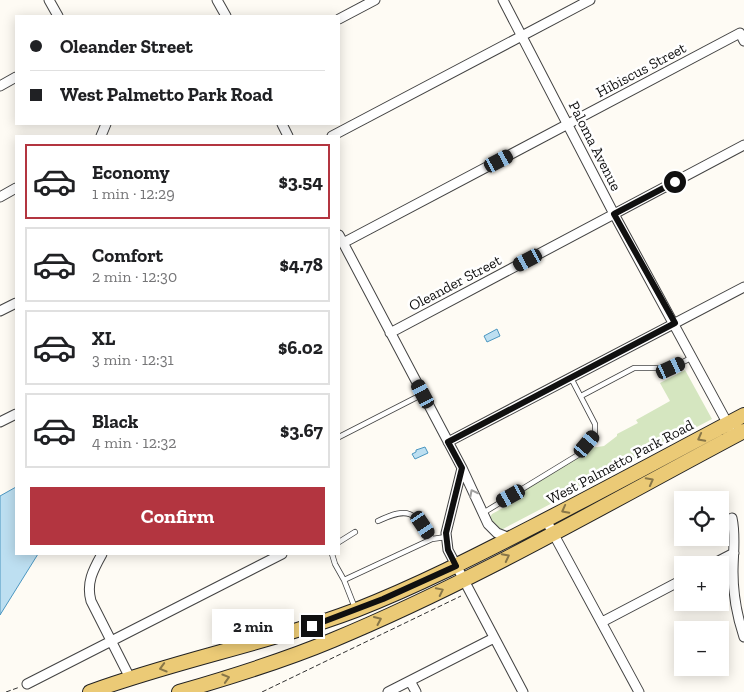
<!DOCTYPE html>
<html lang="en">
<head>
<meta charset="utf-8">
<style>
	body { margin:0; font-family:"Zilla Slab",serif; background:#f6f6f6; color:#202124; height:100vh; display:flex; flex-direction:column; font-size:19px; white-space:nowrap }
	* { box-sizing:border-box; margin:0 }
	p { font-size:16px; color:#757577 }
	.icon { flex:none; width:28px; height:28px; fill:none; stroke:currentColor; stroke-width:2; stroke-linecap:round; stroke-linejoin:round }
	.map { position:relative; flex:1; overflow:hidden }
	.details { position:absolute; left:15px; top:135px; width:325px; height:420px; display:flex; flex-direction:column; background:#fff; border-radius:0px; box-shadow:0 2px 12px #0003 }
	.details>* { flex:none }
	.top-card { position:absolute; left:15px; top:15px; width:325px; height:110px; border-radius:0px; box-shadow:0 2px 12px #0003; display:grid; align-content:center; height:110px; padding:0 15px; background:#fff }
	.fabs { position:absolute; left:674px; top:491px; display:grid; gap:10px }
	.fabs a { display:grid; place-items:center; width:55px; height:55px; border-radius:0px; background:#fff; box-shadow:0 2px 12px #0003; font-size:25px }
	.end { position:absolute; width:22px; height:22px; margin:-11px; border:6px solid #101010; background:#fff; box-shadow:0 0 0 2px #fff }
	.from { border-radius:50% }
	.bubble { position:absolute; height:35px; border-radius:0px; background:#fff; box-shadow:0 2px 12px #0003; font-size:16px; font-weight:800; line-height:35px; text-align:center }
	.car { position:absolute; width:15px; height:30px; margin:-15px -8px; border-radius:6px; box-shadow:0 0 4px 1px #0007; background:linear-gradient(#222 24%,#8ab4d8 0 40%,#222 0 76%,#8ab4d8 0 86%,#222 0) }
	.top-card b { display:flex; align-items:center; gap:18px; height:48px; font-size:19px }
	.top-card b+b { border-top:1px solid #e0e0e0 }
	.top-card i { width:12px; height:12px; background:#202124 }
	ul { padding:9px 0 0; list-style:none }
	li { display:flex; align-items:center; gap:15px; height:75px; margin:0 10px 8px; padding:0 5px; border:2px solid #e0e0e0; border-radius:0px }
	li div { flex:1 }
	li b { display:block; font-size:19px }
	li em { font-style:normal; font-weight:800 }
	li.selected { border-color:#b33540 }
	li>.icon { width:45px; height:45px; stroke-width:1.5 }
	.cta { display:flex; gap:10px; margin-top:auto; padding:10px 15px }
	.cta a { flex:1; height:58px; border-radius:0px; background:#b33540; color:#fff; font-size:20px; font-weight:800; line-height:58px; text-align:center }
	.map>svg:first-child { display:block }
	.green { fill:#d5e6c0 }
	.water { fill:#bddff1; stroke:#4b96c0 }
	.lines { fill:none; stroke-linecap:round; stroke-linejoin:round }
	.lane-casing { stroke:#434343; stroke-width:6 }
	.street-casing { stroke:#434343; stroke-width:11 }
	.primary-casing { stroke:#212121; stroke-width:16 }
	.path { stroke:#323232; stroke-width:1; stroke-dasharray:5 2.5; stroke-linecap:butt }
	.lane { stroke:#fff; stroke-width:4.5 }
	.street { stroke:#fff; stroke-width:9 }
	.primary { stroke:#ebca76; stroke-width:14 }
	.oneway { stroke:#887648 }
	.oneway2 { stroke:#9f9f9f }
	.route { stroke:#101010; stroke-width:6 }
	.labels { text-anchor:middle; stroke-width:5; stroke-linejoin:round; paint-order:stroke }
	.street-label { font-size:15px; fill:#101010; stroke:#fff }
</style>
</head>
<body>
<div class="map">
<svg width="744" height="692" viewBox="0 0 744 692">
	<rect width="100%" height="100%" fill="#fefbf4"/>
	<path class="green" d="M685,370L712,419L501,530L489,519L492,514L510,504L509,500L590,448L604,446L617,436V434L638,423L636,420L670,401L660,383Z"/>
	<path class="water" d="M497,329L500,336L487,342L484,336Z
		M425,447L428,453L415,459L412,454L416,452V450Z
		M16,487V554H38L0,615V496Z"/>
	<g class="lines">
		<defs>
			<path id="lane" d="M581,396L634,368H671L693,357
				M339,437L423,394
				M483,513L578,455L595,434V424L571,378
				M378,521C409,506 414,512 432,539
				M339,542L355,532
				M332,554L335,564L344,580
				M355,608L344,580L432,539L446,537"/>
			<path id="street" d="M49,0L58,16
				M217,0L226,16
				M503,0L614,214L730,428
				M339,19L375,0
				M0,86L16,77
				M282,124L288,136
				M101,136L106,124
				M332,136L590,0
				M0,197L16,188
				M339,235L462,468L446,533L448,550L523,692
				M343,243L740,33L744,41
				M0,311L16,303
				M390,333L744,145
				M0,422L16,414
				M448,442L744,287
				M462,468L488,524L497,533L510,538
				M732,518C736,536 733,554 733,572C733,594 737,616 744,637
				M546,520L639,692
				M102,554C93,570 86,583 91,601L130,678
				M711,565L734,553
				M602,622L682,580
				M410,681L416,692
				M27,684L282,554
				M388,692L494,638"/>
			<path id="primary" d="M90,692C177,660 269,643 356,610C417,586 476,556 534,526C604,490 674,452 744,415
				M179,692C231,677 283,661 333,640C475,581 608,503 744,431"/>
		</defs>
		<use href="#lane" class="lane-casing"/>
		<use href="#street" class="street-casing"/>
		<use href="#primary" class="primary-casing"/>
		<path class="path" d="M6,692L20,687
			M262,692L461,596"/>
		<use href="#lane" class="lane"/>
		<use href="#street" class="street"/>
		<use href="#primary" class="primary"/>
	</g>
	<defs><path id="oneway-chevron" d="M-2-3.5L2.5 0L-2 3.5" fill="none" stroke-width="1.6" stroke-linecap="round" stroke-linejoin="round" transform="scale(1.25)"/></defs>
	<g class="oneway">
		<use href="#oneway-chevron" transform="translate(701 438) rotate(152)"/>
		<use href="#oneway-chevron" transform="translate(650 481) rotate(-28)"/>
		<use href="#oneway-chevron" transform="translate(565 510) rotate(152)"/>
		<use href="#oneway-chevron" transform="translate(506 557) rotate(-27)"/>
		<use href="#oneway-chevron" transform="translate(440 591) rotate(-26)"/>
		<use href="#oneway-chevron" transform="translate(378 620) rotate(-24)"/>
		<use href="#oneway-chevron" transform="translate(163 668) rotate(164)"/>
		<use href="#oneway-chevron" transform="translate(226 678) rotate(-17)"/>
	</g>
	<use class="oneway2" href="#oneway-chevron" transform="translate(473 493) rotate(-117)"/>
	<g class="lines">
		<path class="route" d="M312,626L383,599L456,566L448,550L446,533L462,468L448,442L675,323L614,214L675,182"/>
	</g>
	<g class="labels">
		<g class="street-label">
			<text transform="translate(641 70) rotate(-28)" y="5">Hibiscus Street</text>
			<text transform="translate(595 146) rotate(63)" y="5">Paloma Avenue</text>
			<text transform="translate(455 283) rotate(-28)" y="5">Oleander Street</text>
			<text transform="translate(620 462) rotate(-28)" y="5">West Palmetto Park Road</text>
		</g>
	</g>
</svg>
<div class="fabs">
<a><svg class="icon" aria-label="locate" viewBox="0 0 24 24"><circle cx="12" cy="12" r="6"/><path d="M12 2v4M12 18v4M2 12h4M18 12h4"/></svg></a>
<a>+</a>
<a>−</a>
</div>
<i class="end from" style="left:675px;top:182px"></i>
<i class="end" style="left:312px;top:626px"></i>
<div class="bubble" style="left:212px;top:609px;width:82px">2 min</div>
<i class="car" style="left:499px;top:161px;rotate:62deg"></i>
<i class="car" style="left:528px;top:260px;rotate:242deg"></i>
<i class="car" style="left:671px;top:368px;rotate:65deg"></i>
<i class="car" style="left:423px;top:394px;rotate:332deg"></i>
<i class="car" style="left:587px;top:444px;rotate:40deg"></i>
<i class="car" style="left:511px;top:496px;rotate:241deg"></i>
<i class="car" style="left:423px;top:525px;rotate:146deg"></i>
<div class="top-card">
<b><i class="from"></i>Oleander Street</b>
<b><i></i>West Palmetto Park Road</b>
</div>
<section class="details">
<ul>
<li class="selected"><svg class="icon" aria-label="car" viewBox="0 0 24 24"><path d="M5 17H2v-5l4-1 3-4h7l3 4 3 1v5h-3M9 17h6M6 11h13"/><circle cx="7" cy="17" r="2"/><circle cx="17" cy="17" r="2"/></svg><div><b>Economy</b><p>1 min · 12:29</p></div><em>$3.54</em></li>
<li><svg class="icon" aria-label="car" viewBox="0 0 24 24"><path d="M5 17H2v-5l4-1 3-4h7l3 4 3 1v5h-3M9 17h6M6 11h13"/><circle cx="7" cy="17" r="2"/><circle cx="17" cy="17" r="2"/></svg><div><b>Comfort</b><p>2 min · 12:30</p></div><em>$4.78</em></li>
<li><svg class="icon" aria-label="car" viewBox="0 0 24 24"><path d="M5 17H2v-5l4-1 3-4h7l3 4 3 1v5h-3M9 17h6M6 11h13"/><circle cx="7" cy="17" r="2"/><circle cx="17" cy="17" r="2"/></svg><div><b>XL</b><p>3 min · 12:31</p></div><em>$6.02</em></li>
<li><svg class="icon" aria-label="car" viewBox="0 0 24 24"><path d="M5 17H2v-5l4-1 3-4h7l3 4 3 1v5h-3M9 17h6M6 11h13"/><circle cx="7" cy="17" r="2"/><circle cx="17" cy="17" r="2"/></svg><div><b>Black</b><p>4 min · 12:32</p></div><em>$3.67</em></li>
</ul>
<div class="cta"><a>Confirm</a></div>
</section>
</div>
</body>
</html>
